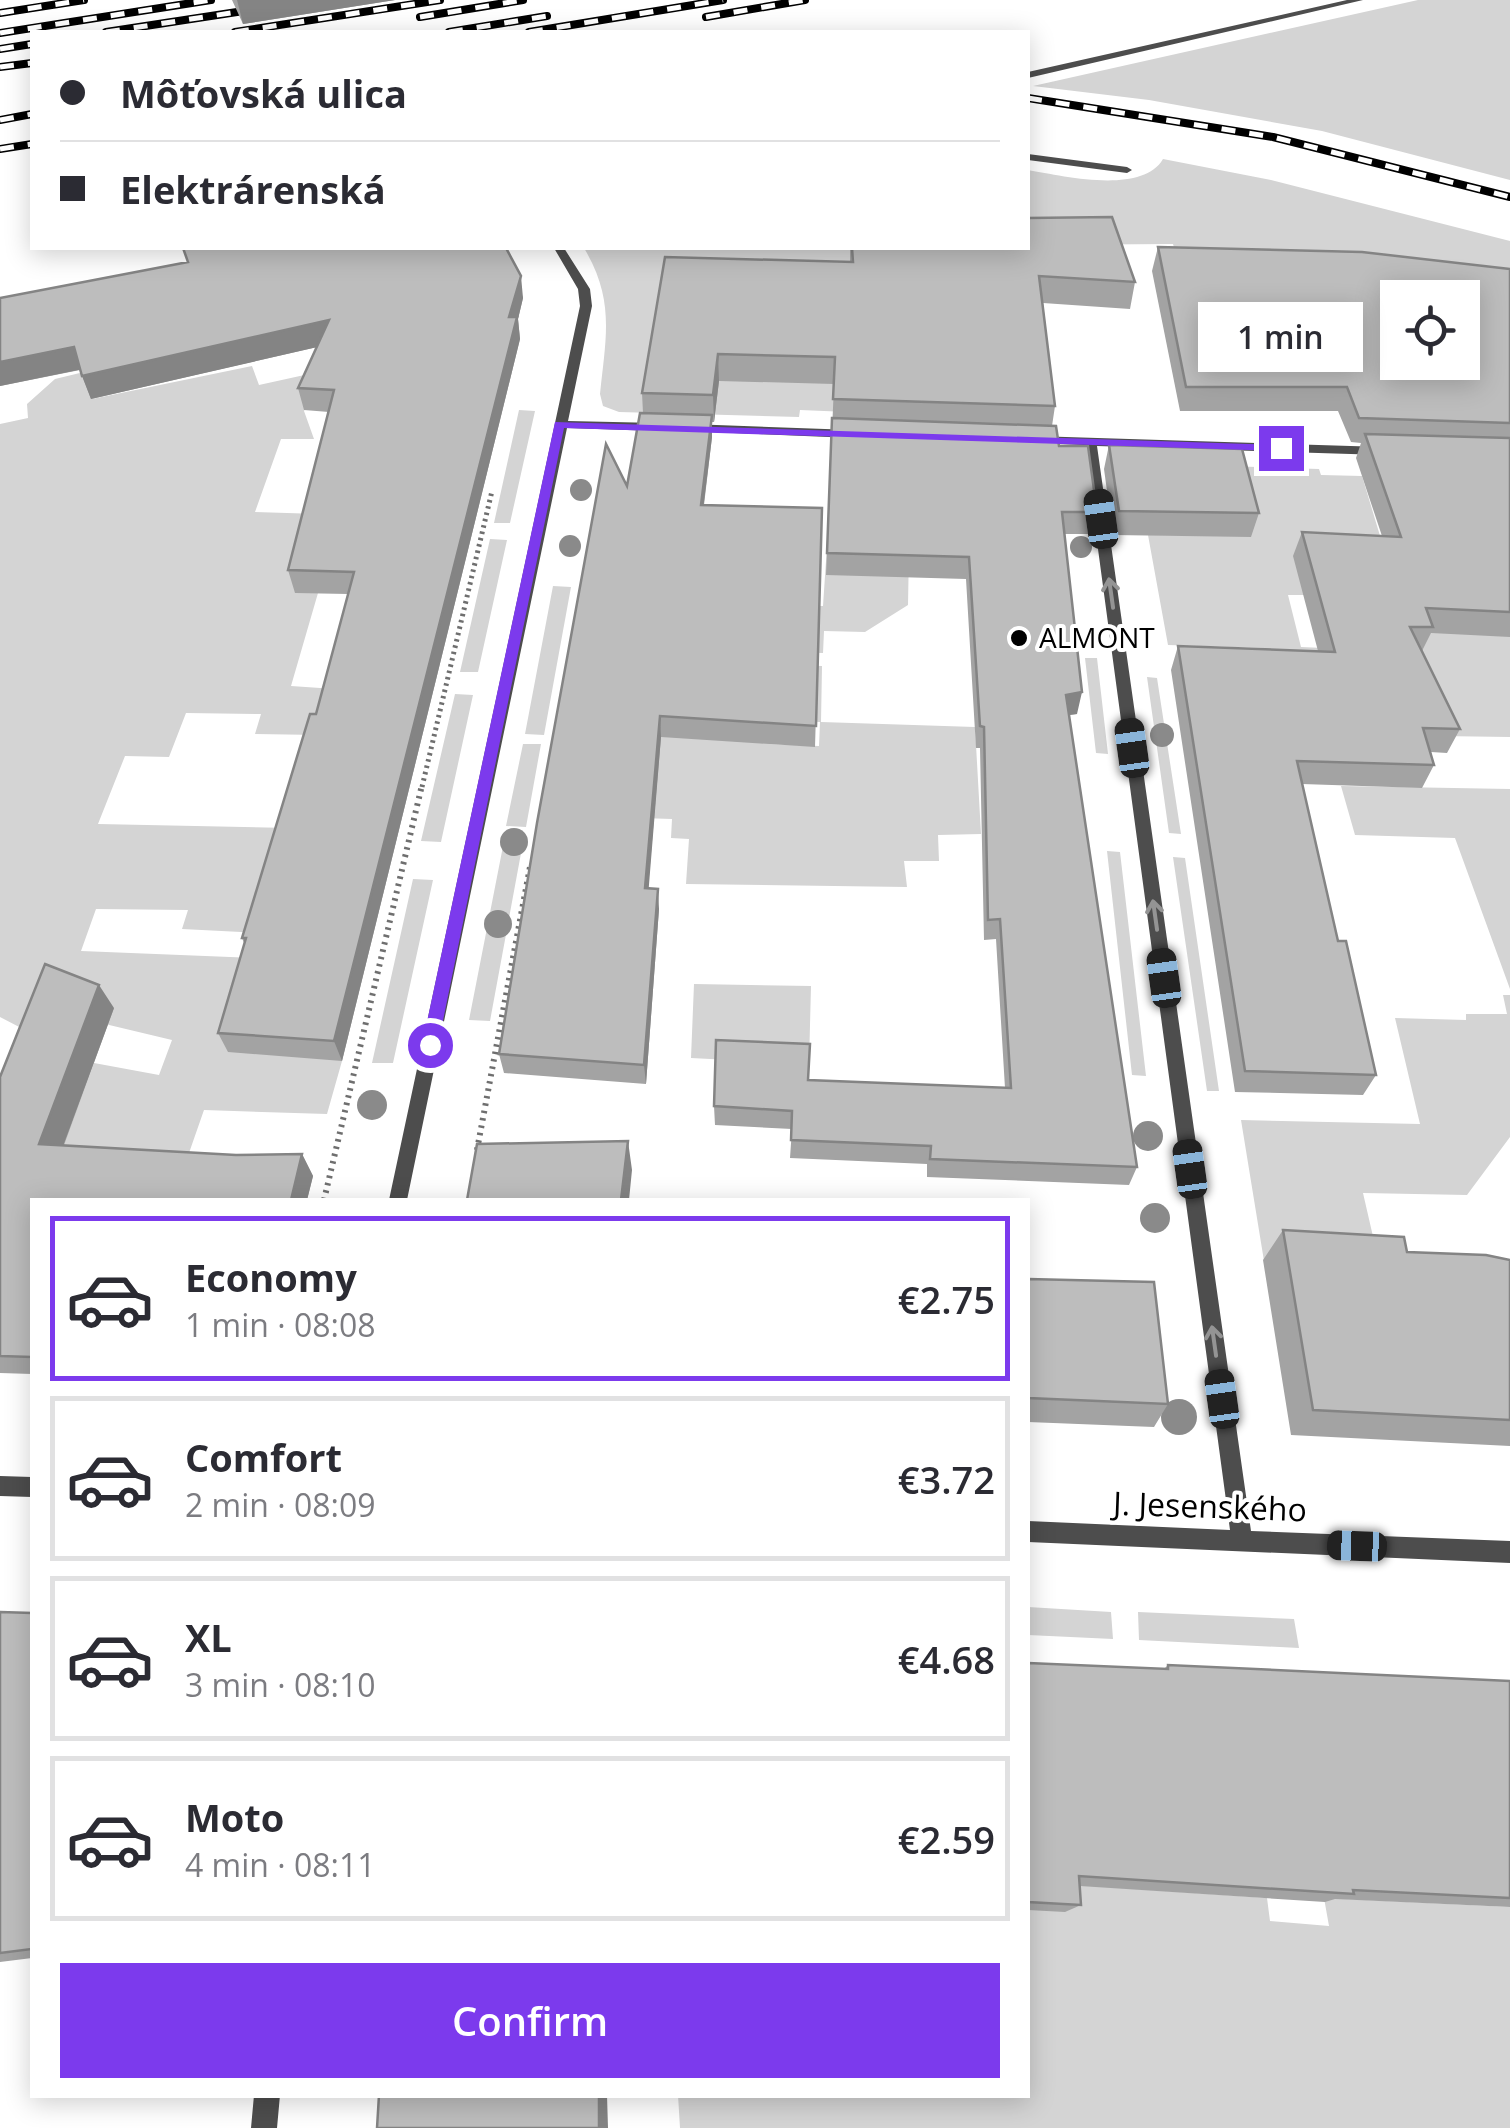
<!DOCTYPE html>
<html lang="en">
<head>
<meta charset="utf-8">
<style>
	body { margin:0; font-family:"Open Sans",sans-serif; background:#f2f2f3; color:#2b2b33; height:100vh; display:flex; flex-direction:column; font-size:38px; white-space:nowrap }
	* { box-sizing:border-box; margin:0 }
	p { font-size:32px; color:#7c7c81 }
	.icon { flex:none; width:55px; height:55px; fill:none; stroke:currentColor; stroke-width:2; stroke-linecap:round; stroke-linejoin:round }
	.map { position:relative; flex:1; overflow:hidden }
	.side { position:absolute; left:30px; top:1198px; width:1000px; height:900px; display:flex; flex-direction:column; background:#fff; border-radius:0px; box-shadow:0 5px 25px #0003 }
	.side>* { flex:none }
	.hud { position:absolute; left:30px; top:30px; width:1000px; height:220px; border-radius:0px; box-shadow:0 5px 25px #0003; display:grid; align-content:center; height:220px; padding:0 30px; background:#fff }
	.buttons { position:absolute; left:1380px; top:280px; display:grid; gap:20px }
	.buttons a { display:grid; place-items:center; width:100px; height:100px; border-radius:0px; background:#fff; box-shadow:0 5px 25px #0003; font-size:50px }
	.end { position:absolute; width:45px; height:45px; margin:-22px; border:12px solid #7c3aed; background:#fff; box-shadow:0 0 0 5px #fff }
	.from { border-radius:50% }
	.bubble { position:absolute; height:70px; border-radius:0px; background:#fff; box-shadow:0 5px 25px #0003; font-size:32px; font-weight:600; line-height:70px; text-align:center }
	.car { position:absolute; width:30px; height:60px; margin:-30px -15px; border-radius:12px; box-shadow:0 0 8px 2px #0007; background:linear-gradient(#222 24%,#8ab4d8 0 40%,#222 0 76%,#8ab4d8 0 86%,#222 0) }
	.hud b { display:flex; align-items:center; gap:35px; height:95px; font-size:38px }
	.hud b+b { border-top:2px solid #e1e1e2 }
	.hud i { width:25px; height:25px; background:#2b2b33 }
	ul { padding:18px 0 0; list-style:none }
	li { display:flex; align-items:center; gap:30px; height:165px; margin:0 20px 15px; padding:0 10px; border:5px solid #e1e1e2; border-radius:0px }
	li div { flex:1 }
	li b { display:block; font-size:38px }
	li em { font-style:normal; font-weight:600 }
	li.on { border-color:#7c3aed }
	li>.icon { width:90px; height:90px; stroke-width:1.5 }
	.cta { display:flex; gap:20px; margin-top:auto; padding:20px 30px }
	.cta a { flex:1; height:115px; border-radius:0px; background:#7c3aed; color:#fff; font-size:40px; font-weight:600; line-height:115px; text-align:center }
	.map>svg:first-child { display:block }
	.green { fill:#d4d4d4; fill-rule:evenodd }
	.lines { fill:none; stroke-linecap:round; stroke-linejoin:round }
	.path-far1 { stroke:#6f6f6f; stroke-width:5; stroke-dasharray:2.5 4; stroke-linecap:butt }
	.path { stroke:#6f6f6f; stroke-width:6; stroke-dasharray:2.5 5; stroke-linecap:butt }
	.minor { fill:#4d4d4d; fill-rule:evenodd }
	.rail-casing { stroke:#000; stroke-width:8 }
	.rail { stroke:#fff; stroke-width:5; stroke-dasharray:14; stroke-linecap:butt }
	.tree { fill:#8a8a8a }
	.wall { fill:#a3a3a3 }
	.shaded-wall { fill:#848484 }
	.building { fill:#bdbdbd; stroke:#848484; stroke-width:2.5; fill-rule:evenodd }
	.oneway { stroke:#949494 }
	.route { fill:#7c3aed }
	.poi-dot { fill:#000; stroke:#fff; stroke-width:4 }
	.labels { text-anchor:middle; stroke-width:8; stroke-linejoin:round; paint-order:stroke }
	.poi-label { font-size:28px; fill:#000; stroke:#fff; text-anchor:start }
	.near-street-label { font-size:32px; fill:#000; stroke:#fff }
</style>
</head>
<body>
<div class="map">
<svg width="1510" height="2128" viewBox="0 0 1510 2128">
	<rect width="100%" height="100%" fill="#fff"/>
	<path class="green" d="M1418,0H1510V180L1322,131L1149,100L1033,86Z
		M1163,159L1271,180L1510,241V293L1181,272L1173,244L1028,245V170C1063,176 1142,195 1163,159Z
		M584,248H898L851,277L839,374L848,412L800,410L799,417L619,412L603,406L600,394C606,336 615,300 584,248Z
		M359,363L313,392L304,411L314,439H281L255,512L383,516L295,592L318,593L291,686L335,689L319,735L255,734L261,714L186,713L169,757L125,756L98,824L290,828L260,933L182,929L188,910L96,909L81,951L255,958L342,1061L327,1114L204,1110L182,1173L43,1200L94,1063L159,1075L172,1040L59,1013L48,1042L0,1017V424L28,418L27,404L55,379L84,372L92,399L252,366L259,385Z
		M519,410L535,411L510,523H494Z
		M1137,463L1319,469L1321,475L1362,476L1387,559L1328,595H1288L1301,647L1368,650L1417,635L1510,617V737L1439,736L1273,673L1265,648L1168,645L1148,535L1251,536Z
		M490,539L507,540L478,672H460Z
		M827,546L909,549L908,605L865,632L824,631L823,653L780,652L698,603L823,606Z
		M553,586L571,587L544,735L525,734Z
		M1085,658H1097L1108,754L1096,753Z
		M691,662L822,666L821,722L975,727L981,834L938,835L939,861H904L907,887L686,884L689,839L671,838L672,819L548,815ZM770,720L820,722L819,746L769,744Z
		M1147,677L1157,678L1181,834L1169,833Z
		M455,694L473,695L441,842L421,841Z
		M523,744H541L526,827L506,826Z
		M1341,786L1510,789V989L1455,838L1355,835Z
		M505,836L524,837L490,1021L469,1020Z
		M1107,851L1120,852L1146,1076L1132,1075Z
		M1173,857L1185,858L1219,1091H1207Z
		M413,879L433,880L393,1063H372Z
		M694,984L811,986L809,1064L691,1058Z
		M1503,995H1510V1137L1467,1195L1363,1193L1380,1267L1264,1261L1241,1120L1420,1124L1395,1018L1466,1020V1014H1507Z
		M1028,1607L1111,1612L1113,1639L1028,1635Z
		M1138,1612L1294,1619L1299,1648L1139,1640Z
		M1064,1884L1267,1898L1270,1921L1329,1926L1324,1898L1510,1907V2128H680L678,2095H1028V1910Z"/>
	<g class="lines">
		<path class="path-far1" d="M422,787L492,491"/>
		<path class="path" d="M477,1150L530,867
			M324,1200L422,785"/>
		<path class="minor" d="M1347,0H1363L1028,78V72Z
			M1028,154L1127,167L1132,170L1127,173L1028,160Z
			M554,248H564L590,289L592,306L568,421L658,423L664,427L658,431L567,428L407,1200H389L580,306L578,289Z
			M689,424L853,430L859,434L853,438L685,431L683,428Z
			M1034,436L1383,447L1389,451L1383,455L1097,446L1251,1531L1510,1541V1563L1028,1542V1521L1230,1530L1084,445L1030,443V437Z
			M0,1476L32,1477V1497L0,1496Z
			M254,2095H280L277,2128H251Z"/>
		<defs>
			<path id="rail" d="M0,13L84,0
				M420,17L523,0
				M706,17L805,0
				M106,32L237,12
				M235,32L440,0
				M449,32L547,16
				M529,32L723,0
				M0,33L211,0
				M0,49L32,44
				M0,67L32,63
				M1028,98L1273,137L1510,197
				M0,120L32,114
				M0,149L32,144"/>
		</defs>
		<use href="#rail" class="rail-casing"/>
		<use href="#rail" class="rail"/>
	</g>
	<g class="tree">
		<circle cx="581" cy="490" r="11"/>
		<circle cx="570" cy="546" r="11"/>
		<circle cx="1081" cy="547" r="11"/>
		<circle cx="1162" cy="735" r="12"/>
		<circle cx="514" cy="842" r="14"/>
		<circle cx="498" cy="924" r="14"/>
		<circle cx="372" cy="1105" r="15"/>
		<circle cx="1148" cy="1136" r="15"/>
		<circle cx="1155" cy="1218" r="15"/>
		<circle cx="1179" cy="1417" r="18"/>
	</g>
	<path class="wall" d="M232,0H395L243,24Z
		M1158,247L1510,269V637L1431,633L1422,651L1460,729L1447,753L1431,752L1434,765L1422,788L1302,784L1338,941L1376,1075L1363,1095L1235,1092L1171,670L1178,646L1318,651L1293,556L1302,532L1382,536L1356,458L1361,443L1351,442L1338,411H1180L1152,271Z
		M183,248H506L523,298L518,319L520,339L342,1061L228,1052L218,1033L244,943L242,938L316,714L348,594L295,593L288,570L329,412L304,410L298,388L317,347L91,399L80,370L0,386V298L188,262Z
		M850,248H1028L1135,282L1130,309L1043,303L1055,406L1052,426L1059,446L1097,512L1092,534H1065L1077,714L1069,715L1137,1167L1129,1185L927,1177V1164L790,1158L792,1129L715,1125L714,1106L808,1080L1005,1088L996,939L984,940L980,748H976L966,579L826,575L834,384L719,381L714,422H712V437L704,505L822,508L815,747L661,737L648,888L659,909L646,1084L504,1073L499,1054L643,413L642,393L850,262Z
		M1109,445L1259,513L1251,537L1113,535L1104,469Z
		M114,1008L64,1145L236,1155L302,1154L313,1176L307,1200H32V1374L0,1373V1077Z
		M1283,1230L1407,1252L1510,1260V1446L1291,1435L1263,1260Z
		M1028,1279L1168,1404L1154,1427L1028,1422Z
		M0,1612L32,1613V1958L0,1962Z
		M1028,1663L1164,1669L1168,1665L1510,1681V1907L1335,1899L1325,1902L1080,1886L1081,1905L1065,1912L1028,1910Z"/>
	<path class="shaded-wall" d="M237,0H395L243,24Z
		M521,276L523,298L518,319L520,339L342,1061L334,1041L509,317Z
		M329,320L335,343L91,399L82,376Z
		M74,347L83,369L0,386V362Z
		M718,354L719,381L714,422L713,395Z
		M712,415V437L701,526V505Z
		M1082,692L1077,714L1061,716L1066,695Z
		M660,716L661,737L647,909L645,888Z
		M658,889L659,909L646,1084L644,1065Z
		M99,985L114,1008L56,1165L39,1144Z
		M628,1141L632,1170L629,1200H621Z
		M302,1154L313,1176L307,1200H291Z
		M599,2095H607L608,2128H599Z"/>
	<path class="building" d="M1112,217L1135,282L1039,276L1055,406L833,399L835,357L718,354L713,395L642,393L665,257L853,262L852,248H1028V218Z
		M1158,247L1362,252L1510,269V423L1359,418L1347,387H1186ZM1398,298H1462V362H1398Z
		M183,248H506L521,276L509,317H517L334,1041L218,1033L246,938H242L310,714H316L354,572L288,570L334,390L298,388L329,320L82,376L74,347L0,362V298L188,262Z
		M640,413L712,415L701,505L822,508L816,726L660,716L645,888L658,889L644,1065L499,1054L537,823L606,444L627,486Z
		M832,418L1056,426L1059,446H1088L1097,512H1062L1082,692L1066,695L1137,1167L930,1159L931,1146L791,1140L792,1111L714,1106L716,1040L810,1044L808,1080L1011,1088L1000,919L988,920L984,727L980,726L969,557L827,553Z
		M1365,434L1510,438V612L1426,608L1433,627H1410L1460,729L1423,728L1434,765L1297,761L1338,941H1346L1376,1075L1245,1071L1178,646L1335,652L1302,532L1401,537Z
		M1109,445L1242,449L1259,513L1119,511Z
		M45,964L99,985L39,1144L236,1155L302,1154L291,1200H32V1357L0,1356V1077Z
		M628,1141L621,1200H467L477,1144Z
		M1283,1230L1404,1237L1407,1252L1486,1255L1510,1260V1420L1313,1410Z
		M1028,1279L1154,1282L1168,1404L1028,1398Z
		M0,1612L32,1613V1949L0,1953Z
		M1028,1663L1168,1669V1665L1510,1681V1898L1353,1890L1354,1894L1079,1876L1081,1905L1028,1902Z
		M379,2095H599V2128H377Z"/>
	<defs><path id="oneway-shaft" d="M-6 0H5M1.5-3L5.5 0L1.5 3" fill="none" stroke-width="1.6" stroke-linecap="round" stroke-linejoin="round" transform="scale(2.5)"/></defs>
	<g class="oneway">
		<use href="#oneway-shaft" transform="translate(1111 593) rotate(-98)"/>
		<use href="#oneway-shaft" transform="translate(1155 915) rotate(-98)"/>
		<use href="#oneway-shaft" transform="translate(1214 1341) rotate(-98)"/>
	</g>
	<path class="route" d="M555,422L1281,445L1287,448L1281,451L564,428L438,1045L430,1051L422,1045Z"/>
	<circle class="poi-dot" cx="1019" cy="638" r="10"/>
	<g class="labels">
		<g class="poi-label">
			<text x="1039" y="648">ALMONT</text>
		</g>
		<g class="near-street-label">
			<text transform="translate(1210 1507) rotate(2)" y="11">J. Jesenského</text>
		</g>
	</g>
</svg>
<div class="buttons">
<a><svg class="icon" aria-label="locate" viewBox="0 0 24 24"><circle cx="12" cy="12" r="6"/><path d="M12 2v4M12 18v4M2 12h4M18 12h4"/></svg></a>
</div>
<i class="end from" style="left:430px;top:1045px"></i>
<i class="end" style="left:1281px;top:448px"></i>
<div class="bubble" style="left:1198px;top:302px;width:165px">1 min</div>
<i class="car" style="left:1101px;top:519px;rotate:352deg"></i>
<i class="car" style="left:1132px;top:748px;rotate:352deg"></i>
<i class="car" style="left:1164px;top:978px;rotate:352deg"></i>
<i class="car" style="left:1190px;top:1169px;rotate:352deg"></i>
<i class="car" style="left:1222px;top:1399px;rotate:352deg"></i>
<i class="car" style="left:1357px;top:1546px;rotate:272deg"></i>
<div class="hud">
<b><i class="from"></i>Môťovská ulica</b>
<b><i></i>Elektrárenská</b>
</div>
<section class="side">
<ul>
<li class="on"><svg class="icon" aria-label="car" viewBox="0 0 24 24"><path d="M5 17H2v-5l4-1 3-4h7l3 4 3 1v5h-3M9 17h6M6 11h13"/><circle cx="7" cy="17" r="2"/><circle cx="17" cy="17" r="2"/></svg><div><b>Economy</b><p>1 min · 08:08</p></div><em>€2.75</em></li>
<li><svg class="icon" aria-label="car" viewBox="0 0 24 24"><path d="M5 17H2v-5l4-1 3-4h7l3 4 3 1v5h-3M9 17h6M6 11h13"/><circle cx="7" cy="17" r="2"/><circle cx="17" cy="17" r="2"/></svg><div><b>Comfort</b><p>2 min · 08:09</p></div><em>€3.72</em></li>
<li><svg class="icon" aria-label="car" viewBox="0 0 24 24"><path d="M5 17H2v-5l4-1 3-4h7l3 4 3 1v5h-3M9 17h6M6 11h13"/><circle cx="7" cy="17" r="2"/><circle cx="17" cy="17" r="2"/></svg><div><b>XL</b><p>3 min · 08:10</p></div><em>€4.68</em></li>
<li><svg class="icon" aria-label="car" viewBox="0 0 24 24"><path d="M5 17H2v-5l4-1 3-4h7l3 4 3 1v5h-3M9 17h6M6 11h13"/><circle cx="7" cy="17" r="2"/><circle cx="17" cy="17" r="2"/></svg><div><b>Moto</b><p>4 min · 08:11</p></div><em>€2.59</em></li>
</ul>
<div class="cta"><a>Confirm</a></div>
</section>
</div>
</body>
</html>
